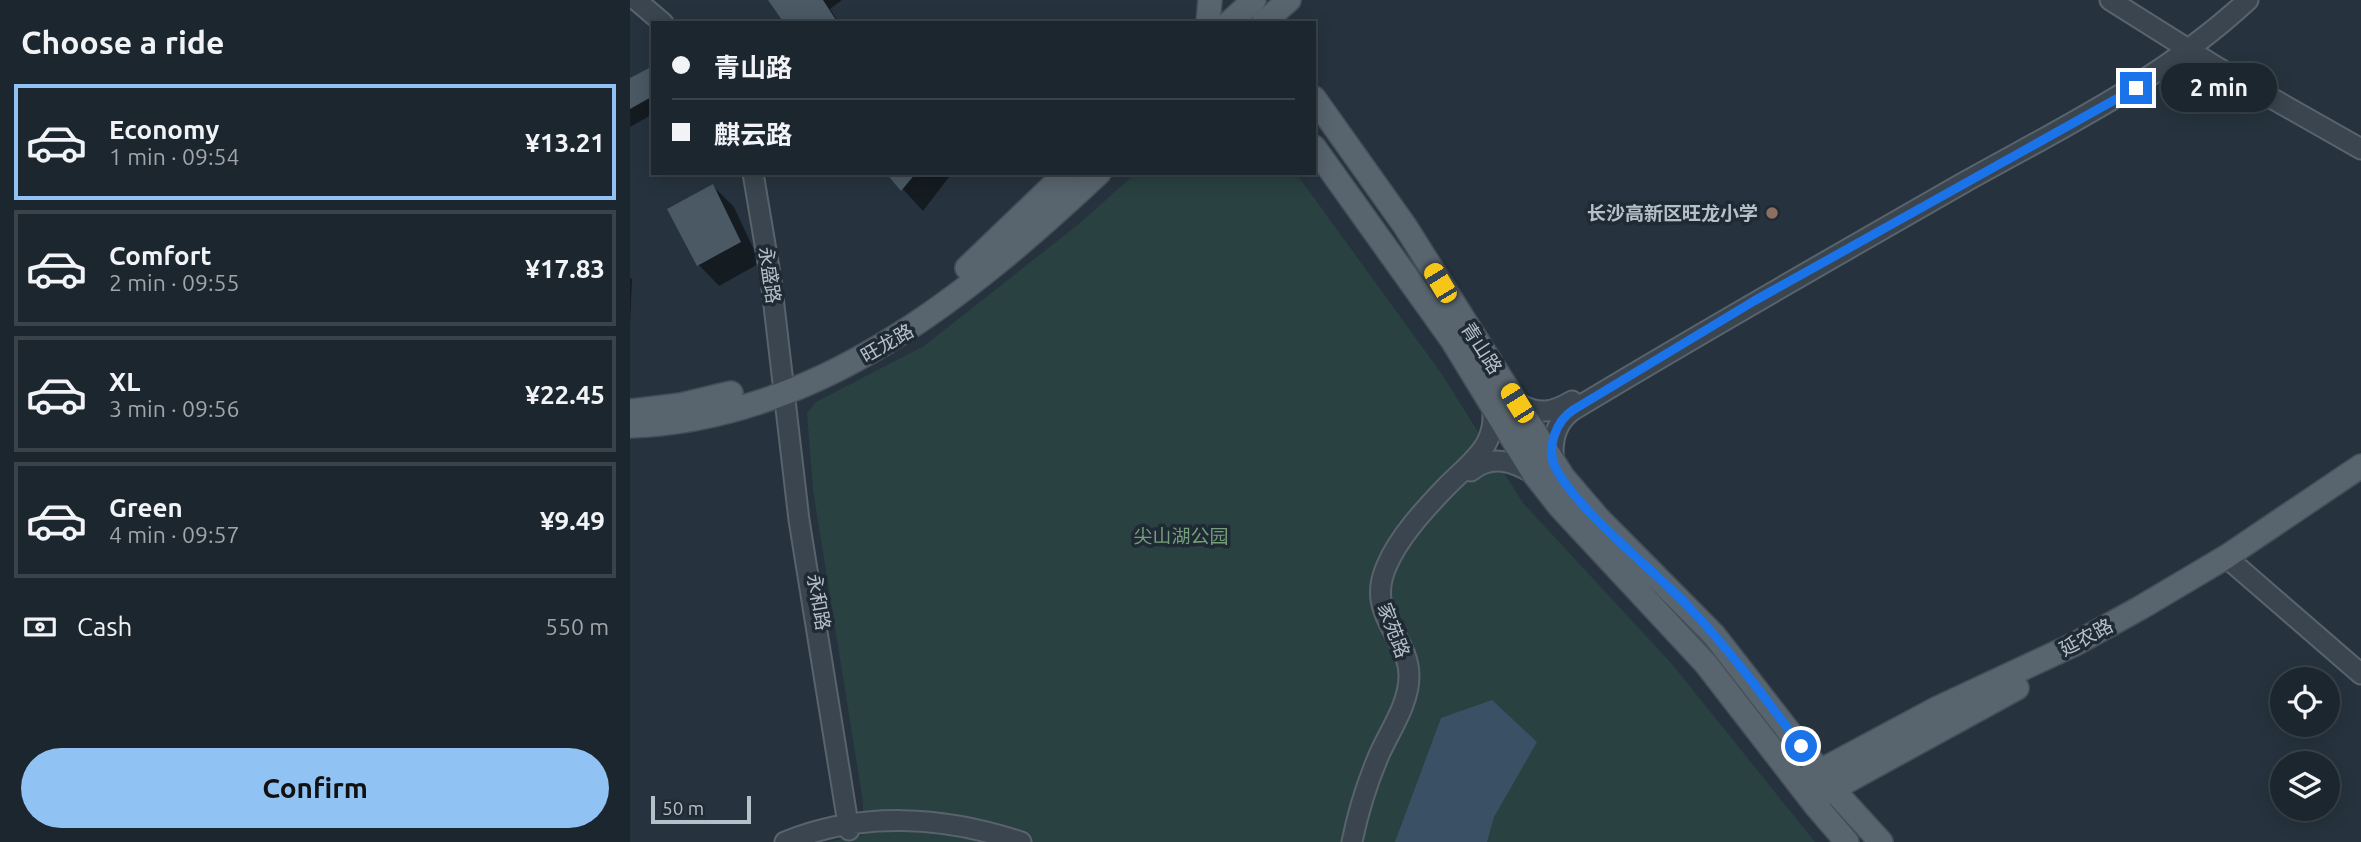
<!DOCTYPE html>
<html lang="en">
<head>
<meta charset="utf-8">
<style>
	body { margin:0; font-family:Ubuntu,"Noto Sans SC",sans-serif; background:#29323a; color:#f1f3f6; height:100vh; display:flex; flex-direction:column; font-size:26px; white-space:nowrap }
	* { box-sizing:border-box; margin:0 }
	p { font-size:23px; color:#a0a5aa }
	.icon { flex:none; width:38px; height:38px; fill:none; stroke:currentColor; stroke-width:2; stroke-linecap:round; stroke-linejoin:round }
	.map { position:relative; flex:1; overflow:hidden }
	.details { display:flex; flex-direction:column; background:#1c262e; width:630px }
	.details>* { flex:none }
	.hud { position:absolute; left:21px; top:21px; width:665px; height:154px; border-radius:0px; box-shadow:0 4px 18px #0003,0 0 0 2px #3a434a; display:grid; align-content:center; height:154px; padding:0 21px; background:#1c262e }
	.tools { position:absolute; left:1640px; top:667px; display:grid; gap:14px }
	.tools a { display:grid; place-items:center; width:70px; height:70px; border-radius:50%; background:#1c262e; box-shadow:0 4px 18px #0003,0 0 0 2px #3a434a; font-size:35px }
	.scale { position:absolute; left:21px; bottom:18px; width:100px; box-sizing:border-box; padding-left:7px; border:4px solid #b6c0c9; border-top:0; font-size:19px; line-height:24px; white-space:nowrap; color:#b6c0c9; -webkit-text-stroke:5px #1f2a34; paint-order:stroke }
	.end { position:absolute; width:32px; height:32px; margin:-16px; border:9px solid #1a73e8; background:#fff; box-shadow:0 0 0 4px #fff }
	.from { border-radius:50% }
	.bubble { position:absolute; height:49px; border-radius:24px; background:#1c262e; box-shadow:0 4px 18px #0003,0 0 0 2px #3a434a; font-size:23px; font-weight:700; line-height:49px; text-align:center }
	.car { position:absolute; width:21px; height:42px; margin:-21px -10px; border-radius:9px; box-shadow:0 0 5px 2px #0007; background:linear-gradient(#f5c518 24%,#345 0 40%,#f5c518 0 76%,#345 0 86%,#f5c518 0) }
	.hud b { display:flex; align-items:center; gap:24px; height:66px; font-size:26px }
	.hud b+b { border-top:2px solid #3a434a }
	.hud i { width:18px; height:18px; background:#f1f3f6 }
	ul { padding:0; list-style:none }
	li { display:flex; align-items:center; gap:21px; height:116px; margin:0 14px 10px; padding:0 7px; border:4px solid #3a434a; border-radius:0px }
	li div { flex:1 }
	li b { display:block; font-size:26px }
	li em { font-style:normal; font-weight:700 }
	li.selected { border-color:#90c2f4 }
	li>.icon { width:63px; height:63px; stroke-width:1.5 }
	h2 { padding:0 21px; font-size:32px; line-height:84px }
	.pay { display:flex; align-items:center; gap:18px; height:77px; padding:0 21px; font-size:26px }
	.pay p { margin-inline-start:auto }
	.primary-button { display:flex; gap:14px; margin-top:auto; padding:14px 21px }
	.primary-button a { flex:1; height:80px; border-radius:42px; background:#90c2f4; color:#111; font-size:28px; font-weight:700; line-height:80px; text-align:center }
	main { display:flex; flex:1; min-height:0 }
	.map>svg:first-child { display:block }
	.green { fill:#294140 }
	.water { fill:#3a5165 }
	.shadow { fill:#0007 }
	.building { fill:#4a5964 }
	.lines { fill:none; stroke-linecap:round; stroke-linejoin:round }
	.minor-casing { stroke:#58636c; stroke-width:23 }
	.major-casing { stroke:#434e58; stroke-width:26 }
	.minor { stroke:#3a454f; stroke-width:19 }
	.major { stroke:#58646e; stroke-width:23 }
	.route { stroke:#1a73e8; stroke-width:9 }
	.education-dot { fill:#8d6e63; stroke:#1f2a34; stroke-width:2.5 }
	.labels { text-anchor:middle; stroke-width:7; stroke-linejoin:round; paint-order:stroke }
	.poi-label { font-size:19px; font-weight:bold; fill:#b6c0c9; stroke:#1f2a34; text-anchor:end }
	.street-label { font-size:19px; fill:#b6c0c9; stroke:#1f2a34 }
	.park-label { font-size:19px; fill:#759e7a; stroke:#1f2a34 }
</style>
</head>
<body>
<main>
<section class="details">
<h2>Choose a ride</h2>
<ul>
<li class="selected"><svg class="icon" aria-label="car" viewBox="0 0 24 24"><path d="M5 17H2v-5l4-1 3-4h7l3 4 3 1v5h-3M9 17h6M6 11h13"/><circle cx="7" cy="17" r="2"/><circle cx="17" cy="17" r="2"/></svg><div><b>Economy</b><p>1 min · 09:54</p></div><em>¥13.21</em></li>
<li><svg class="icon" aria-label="car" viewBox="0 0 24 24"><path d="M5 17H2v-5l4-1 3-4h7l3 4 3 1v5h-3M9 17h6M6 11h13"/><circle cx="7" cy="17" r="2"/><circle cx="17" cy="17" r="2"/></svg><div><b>Comfort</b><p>2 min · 09:55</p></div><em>¥17.83</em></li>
<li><svg class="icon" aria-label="car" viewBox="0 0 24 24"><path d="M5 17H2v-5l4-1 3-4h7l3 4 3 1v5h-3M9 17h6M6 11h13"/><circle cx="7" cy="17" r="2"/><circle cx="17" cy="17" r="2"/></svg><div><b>XL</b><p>3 min · 09:56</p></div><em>¥22.45</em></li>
<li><svg class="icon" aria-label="car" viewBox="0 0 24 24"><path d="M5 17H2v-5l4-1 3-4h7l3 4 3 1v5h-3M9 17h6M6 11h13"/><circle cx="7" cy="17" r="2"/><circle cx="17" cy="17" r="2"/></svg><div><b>Green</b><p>4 min · 09:57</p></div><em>¥9.49</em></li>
</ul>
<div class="pay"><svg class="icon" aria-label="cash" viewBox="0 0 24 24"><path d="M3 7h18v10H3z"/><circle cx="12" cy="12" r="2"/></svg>Cash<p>550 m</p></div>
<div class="primary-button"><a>Confirm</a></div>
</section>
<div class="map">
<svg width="1731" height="842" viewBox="0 0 1731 842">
	<rect width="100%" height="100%" fill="#26333e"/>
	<path class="green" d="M506,173H666L811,373L893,503L1042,664L1185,842H198L233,835V802L183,490L177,413L186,402L294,346L450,223Z"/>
	<path class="water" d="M862,700L907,742L864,817L857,842H765L811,718Z"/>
	<path class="shadow" d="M140,0H212L200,9L209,23H156Z
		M23,68V114L0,127V80Z
		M258,173H322L293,211Z
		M83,186L104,207L130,263L89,286L69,265Z
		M0,278L2,279L0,324Z"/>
	<path class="building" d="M138,0H193L208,23H154Z
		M23,66V96L0,109V78Z
		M256,173H286L271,191Z
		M83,184L111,242L67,266L37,209Z"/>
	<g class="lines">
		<defs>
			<path id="minor" d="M6,0L33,23
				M1480,0L1585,66L1731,149
				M123,173L141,280L169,520L219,830
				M887,403C909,415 922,413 942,401
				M924,464C921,443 924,423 943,410C1072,332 1202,258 1333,183C1433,127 1533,79 1618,0
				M841,471C861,454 883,461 904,474
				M1596,557L1731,674
				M155,842C231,811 314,816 391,842
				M722,842C728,812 737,783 749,755C760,730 779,704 779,676C779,635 734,615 757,565C769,537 794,510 815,488C840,462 869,446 862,405"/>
			<path id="major" d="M578,23L580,0
				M599,23L624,0
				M633,23L659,0
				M684,98L775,226L933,477L969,519L1084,635L1209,796L1251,842
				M684,147L822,340L904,474L930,507L1076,664L1186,806L1217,842
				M337,268L436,173
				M0,411L51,405L101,393
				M0,426C187,419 339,295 469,173
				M1177,778L1308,708L1443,645L1510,608L1596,557L1731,466
				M1190,796L1387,688"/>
		</defs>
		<use href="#minor" class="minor-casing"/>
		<use href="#major" class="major-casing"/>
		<use href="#minor" class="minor"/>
		<use href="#major" class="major"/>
	</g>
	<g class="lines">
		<path class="route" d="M1171,746C1135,698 1099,649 1057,605C1021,568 947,510 925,467C916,448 926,421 943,410L1124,301L1506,88"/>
	</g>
	<circle class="education-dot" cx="1142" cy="213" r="7"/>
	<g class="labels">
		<g class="poi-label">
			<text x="1128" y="220">长沙高新区旺龙小学</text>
		</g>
		<g class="street-label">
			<text transform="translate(140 275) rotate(82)" y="7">永盛路</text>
			<text transform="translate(257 343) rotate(-30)" y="7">旺龙路</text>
			<text transform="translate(852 348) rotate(57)" y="7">青山路</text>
			<text transform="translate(189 602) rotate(80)" y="7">永和路</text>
			<text transform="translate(764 630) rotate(69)" y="7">家苑路</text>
			<text transform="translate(1456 637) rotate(-28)" y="7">延农路</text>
		</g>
		<g class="park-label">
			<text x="551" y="543">尖山湖公园</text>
		</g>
	</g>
</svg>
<div class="tools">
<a><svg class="icon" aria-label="locate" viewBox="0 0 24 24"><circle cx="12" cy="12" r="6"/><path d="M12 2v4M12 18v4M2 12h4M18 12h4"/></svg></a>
<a><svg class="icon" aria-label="layers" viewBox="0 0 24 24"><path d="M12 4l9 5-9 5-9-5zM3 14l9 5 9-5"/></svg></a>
</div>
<div class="scale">50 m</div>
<i class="end from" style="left:1171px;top:746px"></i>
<i class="end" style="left:1506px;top:88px"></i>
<div class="bubble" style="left:1531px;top:63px;width:116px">2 min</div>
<i class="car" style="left:810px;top:283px;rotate:329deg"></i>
<i class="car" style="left:887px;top:403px;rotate:328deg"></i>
<div class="hud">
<b><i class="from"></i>青山路</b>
<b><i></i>麒云路</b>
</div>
</div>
</main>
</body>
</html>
